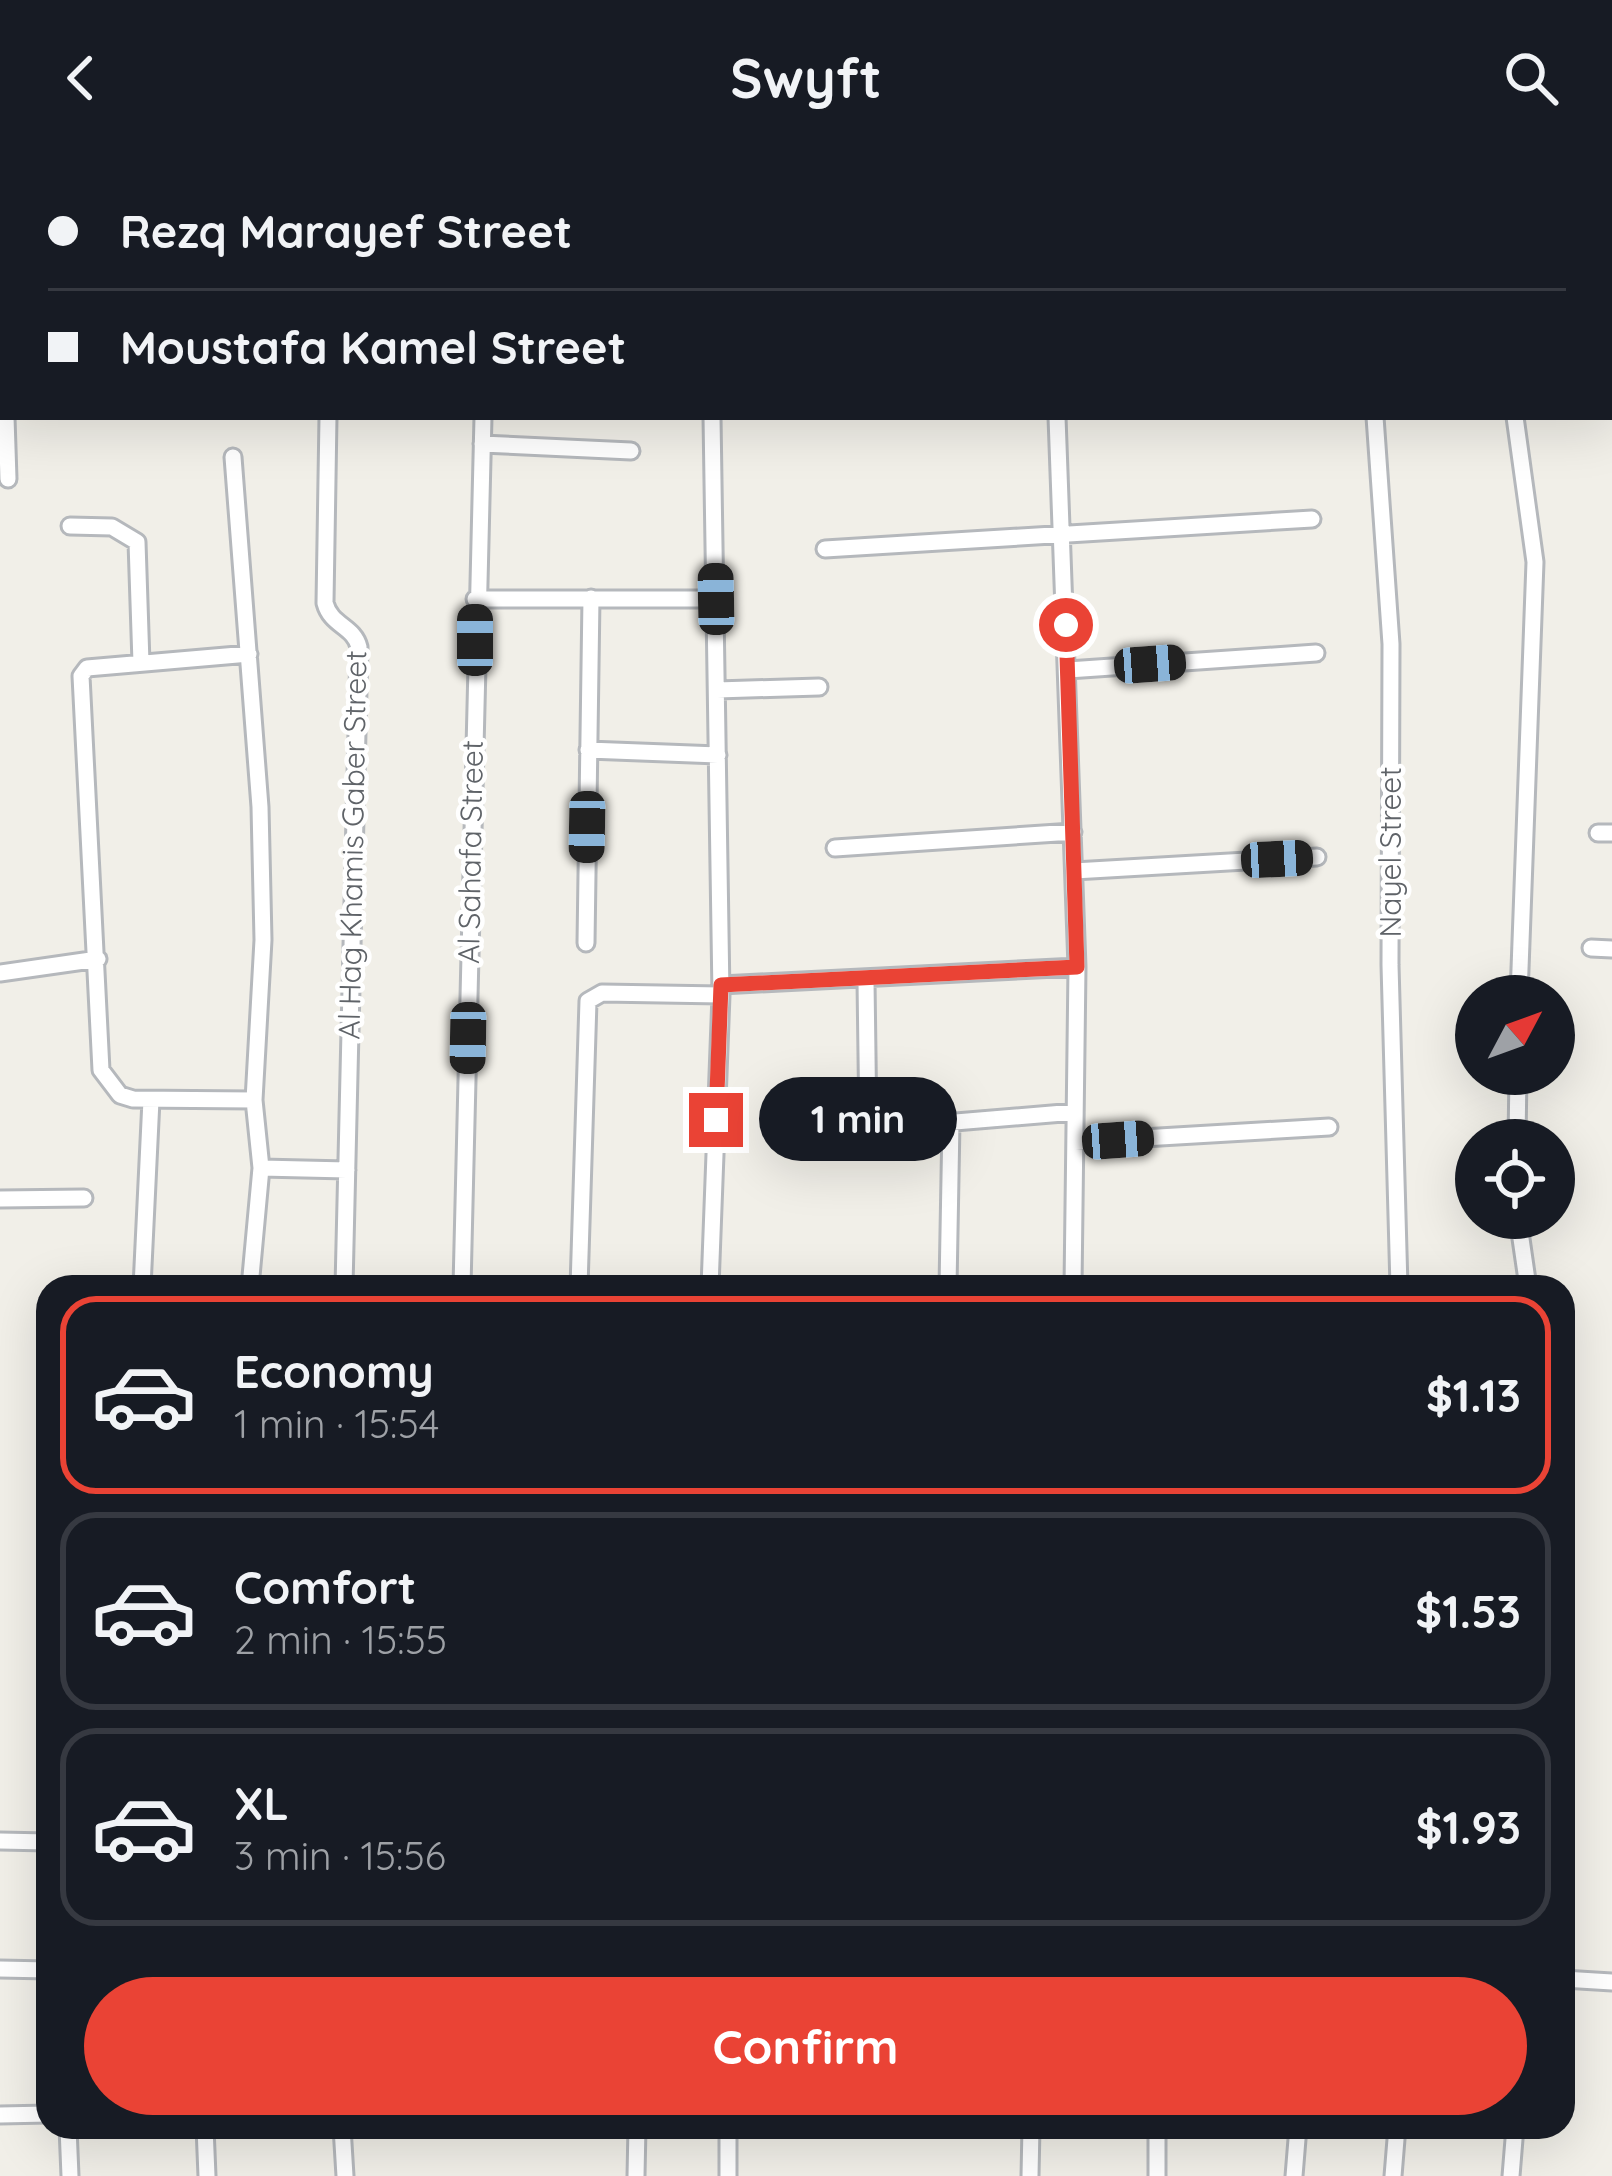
<!DOCTYPE html>
<html lang="en">
<head>
<meta charset="utf-8">
<style>
	body { margin:0; font-family:Quicksand,sans-serif; background:#242831; color:#f1f3f6; height:100vh; display:flex; flex-direction:column; font-size:45px; white-space:nowrap }
	* { box-sizing:border-box; margin:0 }
	p { font-size:39px; color:#9ea1a6 }
	.icon { flex:none; width:66px; height:66px; fill:none; stroke:currentColor; stroke-width:2; stroke-linecap:round; stroke-linejoin:round }
	.map { position:relative; flex:1; overflow:hidden }
	.panel { position:absolute; left:36px; top:1119px; width:1539px; height:864px; display:flex; flex-direction:column; background:#171b24; border-radius:36px; box-shadow:0 12px 48px #0002 }
	.panel>* { flex:none }
	.hud { position:absolute; left:0px; top:0px; width:1614px; height:264px; box-shadow:0 12px 48px #0002; display:grid; align-content:center; height:264px; padding:0 48px; background:#171b24 }
	.needle { width:78px; rotate:49deg }
	.fabs { position:absolute; left:1455px; top:819px; display:grid; gap:24px }
	.fabs a { display:grid; place-items:center; width:120px; height:120px; border-radius:50%; background:#171b24; box-shadow:0 12px 48px #0002; font-size:60px }
	.end { position:absolute; width:54px; height:54px; margin:-27px; border:15px solid #ea4335; background:#fff; box-shadow:0 0 0 6px #fff }
	.from { border-radius:50% }
	.bubble { position:absolute; height:84px; border-radius:42px; background:#171b24; box-shadow:0 12px 48px #0002; font-size:39px; font-weight:700; line-height:84px; text-align:center }
	.car { position:absolute; width:36px; height:72px; margin:-36px -18px; border-radius:15px; box-shadow:0 0 9px 3px #0007; background:linear-gradient(#222 24%,#8ab4d8 0 40%,#222 0 76%,#8ab4d8 0 86%,#222 0) }
	.hud b { display:flex; align-items:center; gap:42px; height:114px; font-size:45px }
	.hud b+b { border-top:3px solid #363941 }
	.hud i { width:30px; height:30px; background:#f1f3f6 }
	ul { padding:21px 0 0; list-style:none }
	li { display:flex; align-items:center; gap:36px; height:198px; margin:0 24px 18px; padding:0 24px; border:6px solid #363941; border-radius:36px }
	li div { flex:1 }
	li b { display:block; font-size:45px }
	li em { font-style:normal; font-weight:700 }
	li.active { border-color:#ea4335 }
	li>.icon { width:108px; height:108px; stroke-width:1.5 }
	.action { display:flex; gap:24px; margin-top:auto; padding:24px 48px }
	.action a { flex:1; height:138px; border-radius:72px; background:#ea4335; color:#fff; font-size:48px; font-weight:700; line-height:138px; text-align:center }
	header { display:flex; justify-content:space-between; align-items:center; height:156px; padding:0 48px; background:#171b24; font-size:54px; font-weight:700 }
	.map>svg:first-child { display:block }
	.lines { fill:none; stroke-linecap:round; stroke-linejoin:round }
	.minor-casing { stroke:#b5b8bc; stroke-width:21 }
	.minor { stroke:#fff; stroke-width:15 }
	.route { stroke:#ea4335; stroke-width:15 }
	.labels { text-anchor:middle; stroke-width:9; stroke-linejoin:round; paint-order:stroke }
	.street-label { font-size:30px; fill:#5f6368; stroke:#fff }
</style>
</head>
<body>
<header><svg class="icon" aria-label="back" viewBox="0 0 24 24"><path d="M15 5l-7 7 7 7"/></svg>Swyft<svg class="icon" aria-label="search" viewBox="0 0 24 24"><circle cx="10" cy="10" r="6"/><path d="M15 15l6 6"/></svg></header>
<div class="map">
<svg width="1612" height="2020" viewBox="0 0 1612 2020">
	<rect width="100%" height="100%" fill="#f1efe8"/>
	<g class="lines">
		<defs>
			<path id="minor" d="M283,0L319,3
				M714,0V3
				M1053,0V3
				M1363,0V3
				M459,3V0
				M840,3L864,0
				M992,3L993,0
				M1522,3V0
				M0,182H3
				M6,261L8,323
				M328,261L325,447C331,470 354,470 359,491L344,1131
				M1057,261L1077,811L1073,1131
				M1375,261L1391,488L1390,809L1399,1131
				M1515,261L1535,406L1519,840
				M482,288L631,295
				M233,301L260,651L263,784L254,944L261,1012L250,1131
				M70,370L112,371L137,386L141,507
				M825,393L1312,363
				M475,443H715
				M249,498L87,512L81,520L101,914L120,939L133,943L254,944
				M1068,514L1316,497
				M717,534L819,531
				M588,594L718,599
				M1598,677H1612
				M835,692L1073,676
				M1074,715L1317,701
				M586,787L591,442
				M1591,792L1612,793
				M0,817L98,803
				M866,825L868,973
				M721,829L1077,811
				M836,976L1075,956
				M1517,984L1518,918
				M1075,986L1329,971
				M261,1012L347,1014
				M0,1043L84,1042
				M1518,1062L1528,1131
				M142,1131L151,944
				M462,1131L483,261
				M579,1131L588,845L602,837L721,839
				M710,1131L721,839L712,261
				M948,1131L951,966
				M0,1685L48,1686
				M0,1813L48,1814
				M1563,1823L1612,1826
				M0,1959L48,1958
				M68,1971L70,2020
				M205,1971L207,2020
				M342,1971L345,2020
				M636,2020L637,1971
				M728,2020V1971
				M1030,2020L1031,1971
				M1157,2020V1971
				M1294,2020L1298,1971
				M1393,2020L1397,1971
				M1511,2020L1515,1971"/>
		</defs>
		<use href="#minor" class="minor-casing"/>
		<use href="#minor" class="minor"/>
	</g>
	<g class="lines">
		<path class="route" d="M716,964L721,829L1077,811L1066,469"/>
	</g>
	<g class="labels">
		<g class="street-label">
			<text transform="translate(353 689) rotate(-89)" y="10">Al Hag Khamis Gaber Street</text>
			<text transform="translate(471 696) rotate(-89)" y="10">Al Sahafa Street</text>
			<text transform="translate(1391 696) rotate(-90)" y="10">Nayel Street</text>
		</g>
	</g>
</svg>
<div class="fabs">
<a><svg class="needle" viewBox="-14 -14 28 28"><path d="M0-13l5 13h-10z" fill="#e53935"/><path d="M0 13l5-13h-10z" fill="#9ea1a6"/></svg></a>
<a><svg class="icon" aria-label="locate" viewBox="0 0 24 24"><circle cx="12" cy="12" r="6"/><path d="M12 2v4M12 18v4M2 12h4M18 12h4"/></svg></a>
</div>
<i class="end from" style="left:1066px;top:469px"></i>
<i class="end" style="left:716px;top:964px"></i>
<div class="bubble" style="left:759px;top:921px;width:198px">1 min</div>
<i class="car" style="left:716px;top:443px;rotate:359deg"></i>
<i class="car" style="left:475px;top:484px;rotate:0deg"></i>
<i class="car" style="left:1150px;top:508px;rotate:86deg"></i>
<i class="car" style="left:587px;top:671px;rotate:181deg"></i>
<i class="car" style="left:1277px;top:703px;rotate:87deg"></i>
<i class="car" style="left:468px;top:882px;rotate:181deg"></i>
<i class="car" style="left:1118px;top:984px;rotate:86deg"></i>
<div class="hud">
<b><i class="from"></i>Rezq Marayef Street</b>
<b><i></i>Moustafa Kamel Street</b>
</div>
<section class="panel">
<ul>
<li class="active"><svg class="icon" aria-label="car" viewBox="0 0 24 24"><path d="M5 17H2v-5l4-1 3-4h7l3 4 3 1v5h-3M9 17h6M6 11h13"/><circle cx="7" cy="17" r="2"/><circle cx="17" cy="17" r="2"/></svg><div><b>Economy</b><p>1 min · 15:54</p></div><em>$1.13</em></li>
<li><svg class="icon" aria-label="car" viewBox="0 0 24 24"><path d="M5 17H2v-5l4-1 3-4h7l3 4 3 1v5h-3M9 17h6M6 11h13"/><circle cx="7" cy="17" r="2"/><circle cx="17" cy="17" r="2"/></svg><div><b>Comfort</b><p>2 min · 15:55</p></div><em>$1.53</em></li>
<li><svg class="icon" aria-label="car" viewBox="0 0 24 24"><path d="M5 17H2v-5l4-1 3-4h7l3 4 3 1v5h-3M9 17h6M6 11h13"/><circle cx="7" cy="17" r="2"/><circle cx="17" cy="17" r="2"/></svg><div><b>XL</b><p>3 min · 15:56</p></div><em>$1.93</em></li>
</ul>
<div class="action"><a>Confirm</a></div>
</section>
</div>
</body>
</html>
